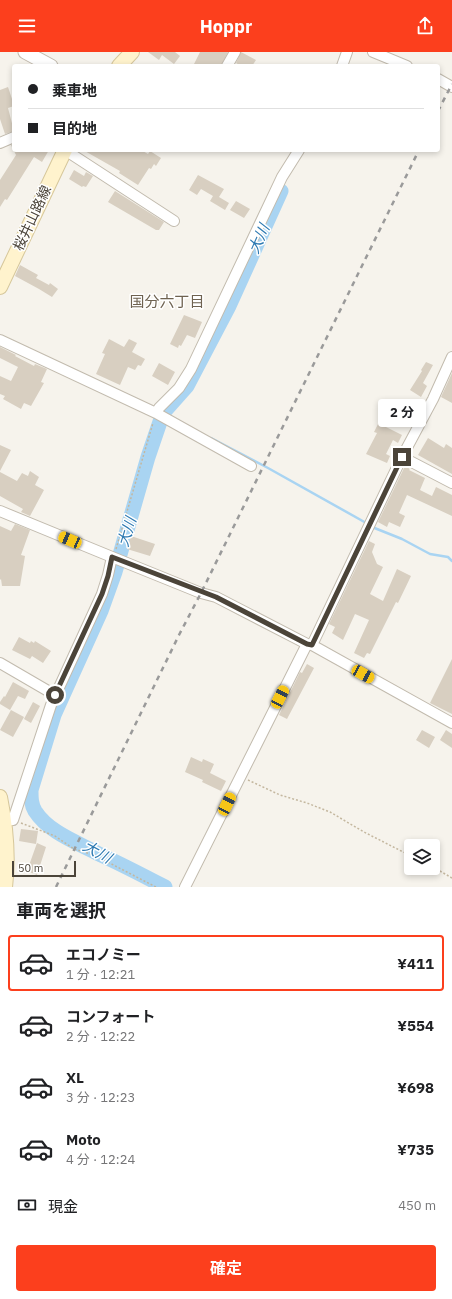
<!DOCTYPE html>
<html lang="ja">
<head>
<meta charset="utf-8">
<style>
	body { margin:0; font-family:"IBM Plex Sans","Noto Sans JP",sans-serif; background:#f6f6f6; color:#202124; height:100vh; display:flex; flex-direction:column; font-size:15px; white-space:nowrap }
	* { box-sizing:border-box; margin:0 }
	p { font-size:13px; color:#757577 }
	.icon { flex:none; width:22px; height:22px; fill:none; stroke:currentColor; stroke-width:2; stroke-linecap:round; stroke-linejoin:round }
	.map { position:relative; height:835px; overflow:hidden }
	.sheet { display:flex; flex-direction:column; background:#fff; flex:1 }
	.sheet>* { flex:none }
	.top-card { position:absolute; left:12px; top:12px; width:428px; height:88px; border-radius:4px; box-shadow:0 2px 6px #0003; display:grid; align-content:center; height:88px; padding:0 16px; background:#fff }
	.buttons { position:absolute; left:404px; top:787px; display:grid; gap:8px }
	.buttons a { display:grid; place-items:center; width:36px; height:36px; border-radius:4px; background:#fff; box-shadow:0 2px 6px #0003; font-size:20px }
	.scale { position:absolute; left:12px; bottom:10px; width:64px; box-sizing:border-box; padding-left:4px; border:2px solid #4b4439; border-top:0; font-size:11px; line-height:14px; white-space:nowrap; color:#4b4439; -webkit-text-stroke:3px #fff; paint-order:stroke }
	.end { position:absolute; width:18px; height:18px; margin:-9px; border:5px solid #4b4439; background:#fff; box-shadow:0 0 0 2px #fff }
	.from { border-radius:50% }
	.bubble { position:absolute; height:28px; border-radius:4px; background:#fff; box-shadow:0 2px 6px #0003; font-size:13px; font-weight:700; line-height:28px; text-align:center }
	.car { position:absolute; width:12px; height:24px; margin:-12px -6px; border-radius:5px; box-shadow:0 0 3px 1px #0007; background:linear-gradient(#f5c518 24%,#345 0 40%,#f5c518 0 76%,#345 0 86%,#f5c518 0) }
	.top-card b { display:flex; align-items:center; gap:14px; height:38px; font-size:15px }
	.top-card b+b { border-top:1px solid #e0e0e0 }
	.top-card i { width:10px; height:10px; background:#202124 }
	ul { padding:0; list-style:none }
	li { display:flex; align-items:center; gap:12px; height:56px; margin:0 8px 6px; padding:0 8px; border:2px solid transparent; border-radius:4px }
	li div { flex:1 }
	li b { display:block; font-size:15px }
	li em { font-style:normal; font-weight:700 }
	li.on { border-color:#fc3f1d }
	li>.icon { width:36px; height:36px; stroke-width:1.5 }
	h2 { padding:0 16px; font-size:18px; line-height:48px }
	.pay { display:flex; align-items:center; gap:10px; height:44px; padding:0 16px; font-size:15px }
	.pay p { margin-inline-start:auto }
	.primary-button { display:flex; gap:8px; margin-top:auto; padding:8px 16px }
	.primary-button a { flex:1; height:46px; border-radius:4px; background:#fc3f1d; color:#fff; font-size:16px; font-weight:700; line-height:46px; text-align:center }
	header { display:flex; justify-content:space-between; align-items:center; height:52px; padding:0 16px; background:#fc3f1d; color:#fff; font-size:18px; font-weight:700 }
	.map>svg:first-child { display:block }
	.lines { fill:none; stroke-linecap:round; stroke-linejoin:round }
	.stream { stroke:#a9d4f2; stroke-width:2.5 }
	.river { stroke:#a9d4f2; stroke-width:15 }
	.building { fill:#d8cfc1 }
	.minor-casing { stroke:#c2bbae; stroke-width:12 }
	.tertiary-casing { stroke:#c2bbae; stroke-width:15 }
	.secondary-casing { stroke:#d6c79b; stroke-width:16 }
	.path { stroke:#c4b79f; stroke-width:1.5; stroke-dasharray:2 2; stroke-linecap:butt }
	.minor { stroke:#fff; stroke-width:10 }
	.tertiary { stroke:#fff; stroke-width:13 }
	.secondary { stroke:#fff3cd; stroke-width:14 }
	.rail { stroke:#9a9a9a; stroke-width:2.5; stroke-dasharray:5 5; stroke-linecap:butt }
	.route { stroke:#4b4439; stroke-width:5 }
	.labels { text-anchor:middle; stroke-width:3; stroke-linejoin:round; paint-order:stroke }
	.street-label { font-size:14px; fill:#4b4439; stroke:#fff }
	.water-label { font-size:15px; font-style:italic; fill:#2e7ab2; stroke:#fff }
	.neighbourhood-label { font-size:15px; fill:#6e6250; stroke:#fff }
</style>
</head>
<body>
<header><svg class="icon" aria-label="menu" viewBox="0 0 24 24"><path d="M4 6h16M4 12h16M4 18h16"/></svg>Hoppr<svg class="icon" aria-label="share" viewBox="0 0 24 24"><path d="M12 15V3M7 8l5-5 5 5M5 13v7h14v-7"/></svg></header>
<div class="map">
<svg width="452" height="835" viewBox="0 0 452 835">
	<rect width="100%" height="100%" fill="#f6f3ec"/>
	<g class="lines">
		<path class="stream" d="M211,386L268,416L368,472
			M372,475L402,487L430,502L448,505L452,509"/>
		<path class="river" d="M165,835C144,824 123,813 101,803C79,791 49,781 35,759C31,752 31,746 31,738L54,663L101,559L115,520L148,405L163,361L187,334L229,254L281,139"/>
	</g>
	<path class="building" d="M148,0H175L180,4L174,12L162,3L159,8Z
		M200,0H228L221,14H193Z
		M241,0L256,8L252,14H241L236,11Z
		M8,35L14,53V54L8,56L14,79L5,82L0,67V38Z
		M14,92V98H49L42,110L34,105L7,148L5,147L0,155V128L16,103L11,93Z
		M83,98H141L148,102L150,99L161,106L156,114L154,112L151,117L149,116L138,133L119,121L120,119Z
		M74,118L84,124L86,120L93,124L86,135L83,134L82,135L69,127Z
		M198,123L224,137L219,145L229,151L225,158L210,149L213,144L201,137L197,143L189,138Z
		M115,139L164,170L159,178H156L108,150Z
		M236,149L250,157L244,166L230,158Z
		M20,213L38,223L36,226L49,233L50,231L58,237L52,245L39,237L15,224Z
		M184,263L202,270L195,286L187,283L181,294L179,293L178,296L170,292Z
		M109,287L124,295L129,287L137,291L132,300L145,307L141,314L138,313L135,318L128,315L120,333L96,322L105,302L102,301Z
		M0,295L16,303L15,304L34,314L35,312L47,317L41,330L44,331L31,354L24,351L21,357L3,347L5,344L0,342V324L11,329L18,315L0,306Z
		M426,310L433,313L423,331L427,334L421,345L410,338L422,319L421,318Z
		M159,311L175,320L168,333L152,324Z
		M452,321V351L441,345Z
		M380,368L387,372L386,375L402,383L398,391L393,388L386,402L390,404L387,411L366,402L377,381L374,380Z
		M428,386L444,396L446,392L452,396V422L418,403Z
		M0,393L11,398L0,419Z
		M405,414L410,417L409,418L425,426L420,438L432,444L436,435L452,443V464L407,443L399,461L405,464L400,475L389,470L387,475L378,470Z
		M30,419L39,425L35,433L44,438L30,464L21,460L23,457L0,444V420L17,429L22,421L28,424Z
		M15,472L30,478L21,503L25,504L20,534H2L1,527L0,528V474L11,479Z
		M131,484L155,492L150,504L127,497Z
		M369,489L375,492L372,500L377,512L383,515L370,542L383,549L397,517L411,524L398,551L396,550L370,602L367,601L364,606L354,601L369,568L355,562L343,588L332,581L335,575L329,572Z
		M19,585L30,591L31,589L34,591L35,589L51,599L43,611L32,604L30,607L12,598Z
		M452,607V662L430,651Z
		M307,612L314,616L287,667L279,663L300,620L302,621Z
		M13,630L29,639L25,647L18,644L10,658L0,652V650L4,644L5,645Z
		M33,650L40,654L31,671L24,667Z
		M11,658L24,665L13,685L0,678Z
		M422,678L435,685L429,696L416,688Z
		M446,678L452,682V696L440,688Z
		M191,705L202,710L203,707L214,712L210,721L226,729L221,739L202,730L203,728L185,720Z
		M21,777L38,779L36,792L19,789Z
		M37,791L46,795L37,823L27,819Z"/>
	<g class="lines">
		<defs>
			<path id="minor" d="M373,0L407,14
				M227,14L235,0
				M342,14L347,0
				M438,27L452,35
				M0,91L14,85
				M65,98L174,169
				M0,288L156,361L251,414
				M156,361L159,356L179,336L191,317L282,125L299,98
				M402,405L452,431
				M0,459L112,505L201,541L216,545L307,592L312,593L452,671
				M312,593L402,405L433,347L452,305
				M0,611L55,643
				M5,769L13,768L51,653L102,542L108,523L112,505
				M185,835L307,592"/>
			<path id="tertiary" d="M25,0L51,14"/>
			<path id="secondary" d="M119,14L132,0
				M0,235L65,98
				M0,745C6,775 9,804 5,835"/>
		</defs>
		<use href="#minor" class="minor-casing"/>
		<use href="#tertiary" class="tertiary-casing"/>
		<use href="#secondary" class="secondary-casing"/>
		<path class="path" d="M116,497L153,371
			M248,728L280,743L307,751L330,760L364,780L411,804
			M21,771L55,784L74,797L94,803L156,835
			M433,815L452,826"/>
		<use href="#minor" class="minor"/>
		<use href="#tertiary" class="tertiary"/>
		<use href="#secondary" class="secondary"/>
		<path class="rail" d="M438,59L452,32
			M56,835L179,583L201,541L419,98"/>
	</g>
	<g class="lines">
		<path class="route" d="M55,643L102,542L108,524L112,505L216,545L307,592L312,593L402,405"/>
	</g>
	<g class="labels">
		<g class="street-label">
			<text transform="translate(32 166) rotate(-65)" y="5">桜井山路線</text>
		</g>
		<g class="water-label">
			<text transform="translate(259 187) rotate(-66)" y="5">大川</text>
			<text transform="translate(127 480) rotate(-73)" y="5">大川</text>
			<text transform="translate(97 800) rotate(28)" y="5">大川</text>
		</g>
		<g class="neighbourhood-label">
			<text x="167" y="255">国分六丁目</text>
		</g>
	</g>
</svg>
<div class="buttons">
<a><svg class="icon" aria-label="layers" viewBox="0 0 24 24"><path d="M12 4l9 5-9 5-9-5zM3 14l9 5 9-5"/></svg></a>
</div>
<div class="scale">50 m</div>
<i class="end from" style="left:55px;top:643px"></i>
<i class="end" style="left:402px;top:405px"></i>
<div class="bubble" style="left:378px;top:347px;width:48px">2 分</div>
<i class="car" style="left:70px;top:488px;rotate:293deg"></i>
<i class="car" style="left:363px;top:622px;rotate:119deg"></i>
<i class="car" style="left:280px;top:645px;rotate:27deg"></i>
<i class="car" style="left:227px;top:752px;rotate:26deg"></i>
<div class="top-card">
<b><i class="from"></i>乗車地</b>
<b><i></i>目的地</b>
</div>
</div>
<section class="sheet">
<h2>車両を選択</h2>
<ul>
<li class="on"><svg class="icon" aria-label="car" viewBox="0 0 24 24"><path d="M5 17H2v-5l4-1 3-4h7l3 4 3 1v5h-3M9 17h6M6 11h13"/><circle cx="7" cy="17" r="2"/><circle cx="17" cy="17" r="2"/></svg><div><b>エコノミー</b><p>1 分 · 12:21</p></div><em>¥411</em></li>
<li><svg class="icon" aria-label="car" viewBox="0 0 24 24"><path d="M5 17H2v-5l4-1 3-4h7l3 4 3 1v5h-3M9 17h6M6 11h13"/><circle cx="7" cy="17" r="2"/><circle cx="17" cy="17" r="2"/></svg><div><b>コンフォート</b><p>2 分 · 12:22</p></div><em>¥554</em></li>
<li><svg class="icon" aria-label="car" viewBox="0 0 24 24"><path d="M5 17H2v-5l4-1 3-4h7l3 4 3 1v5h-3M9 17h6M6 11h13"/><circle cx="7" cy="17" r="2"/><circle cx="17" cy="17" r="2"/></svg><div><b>XL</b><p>3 分 · 12:23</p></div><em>¥698</em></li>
<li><svg class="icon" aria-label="car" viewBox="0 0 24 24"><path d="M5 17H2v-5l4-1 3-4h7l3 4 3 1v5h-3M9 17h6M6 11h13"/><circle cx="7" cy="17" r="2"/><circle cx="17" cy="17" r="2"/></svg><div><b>Moto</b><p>4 分 · 12:24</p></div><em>¥735</em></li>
</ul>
<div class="pay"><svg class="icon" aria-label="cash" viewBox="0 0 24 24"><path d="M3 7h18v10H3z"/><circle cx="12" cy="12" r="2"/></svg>現金<p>450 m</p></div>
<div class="primary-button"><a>確定</a></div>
</section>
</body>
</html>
